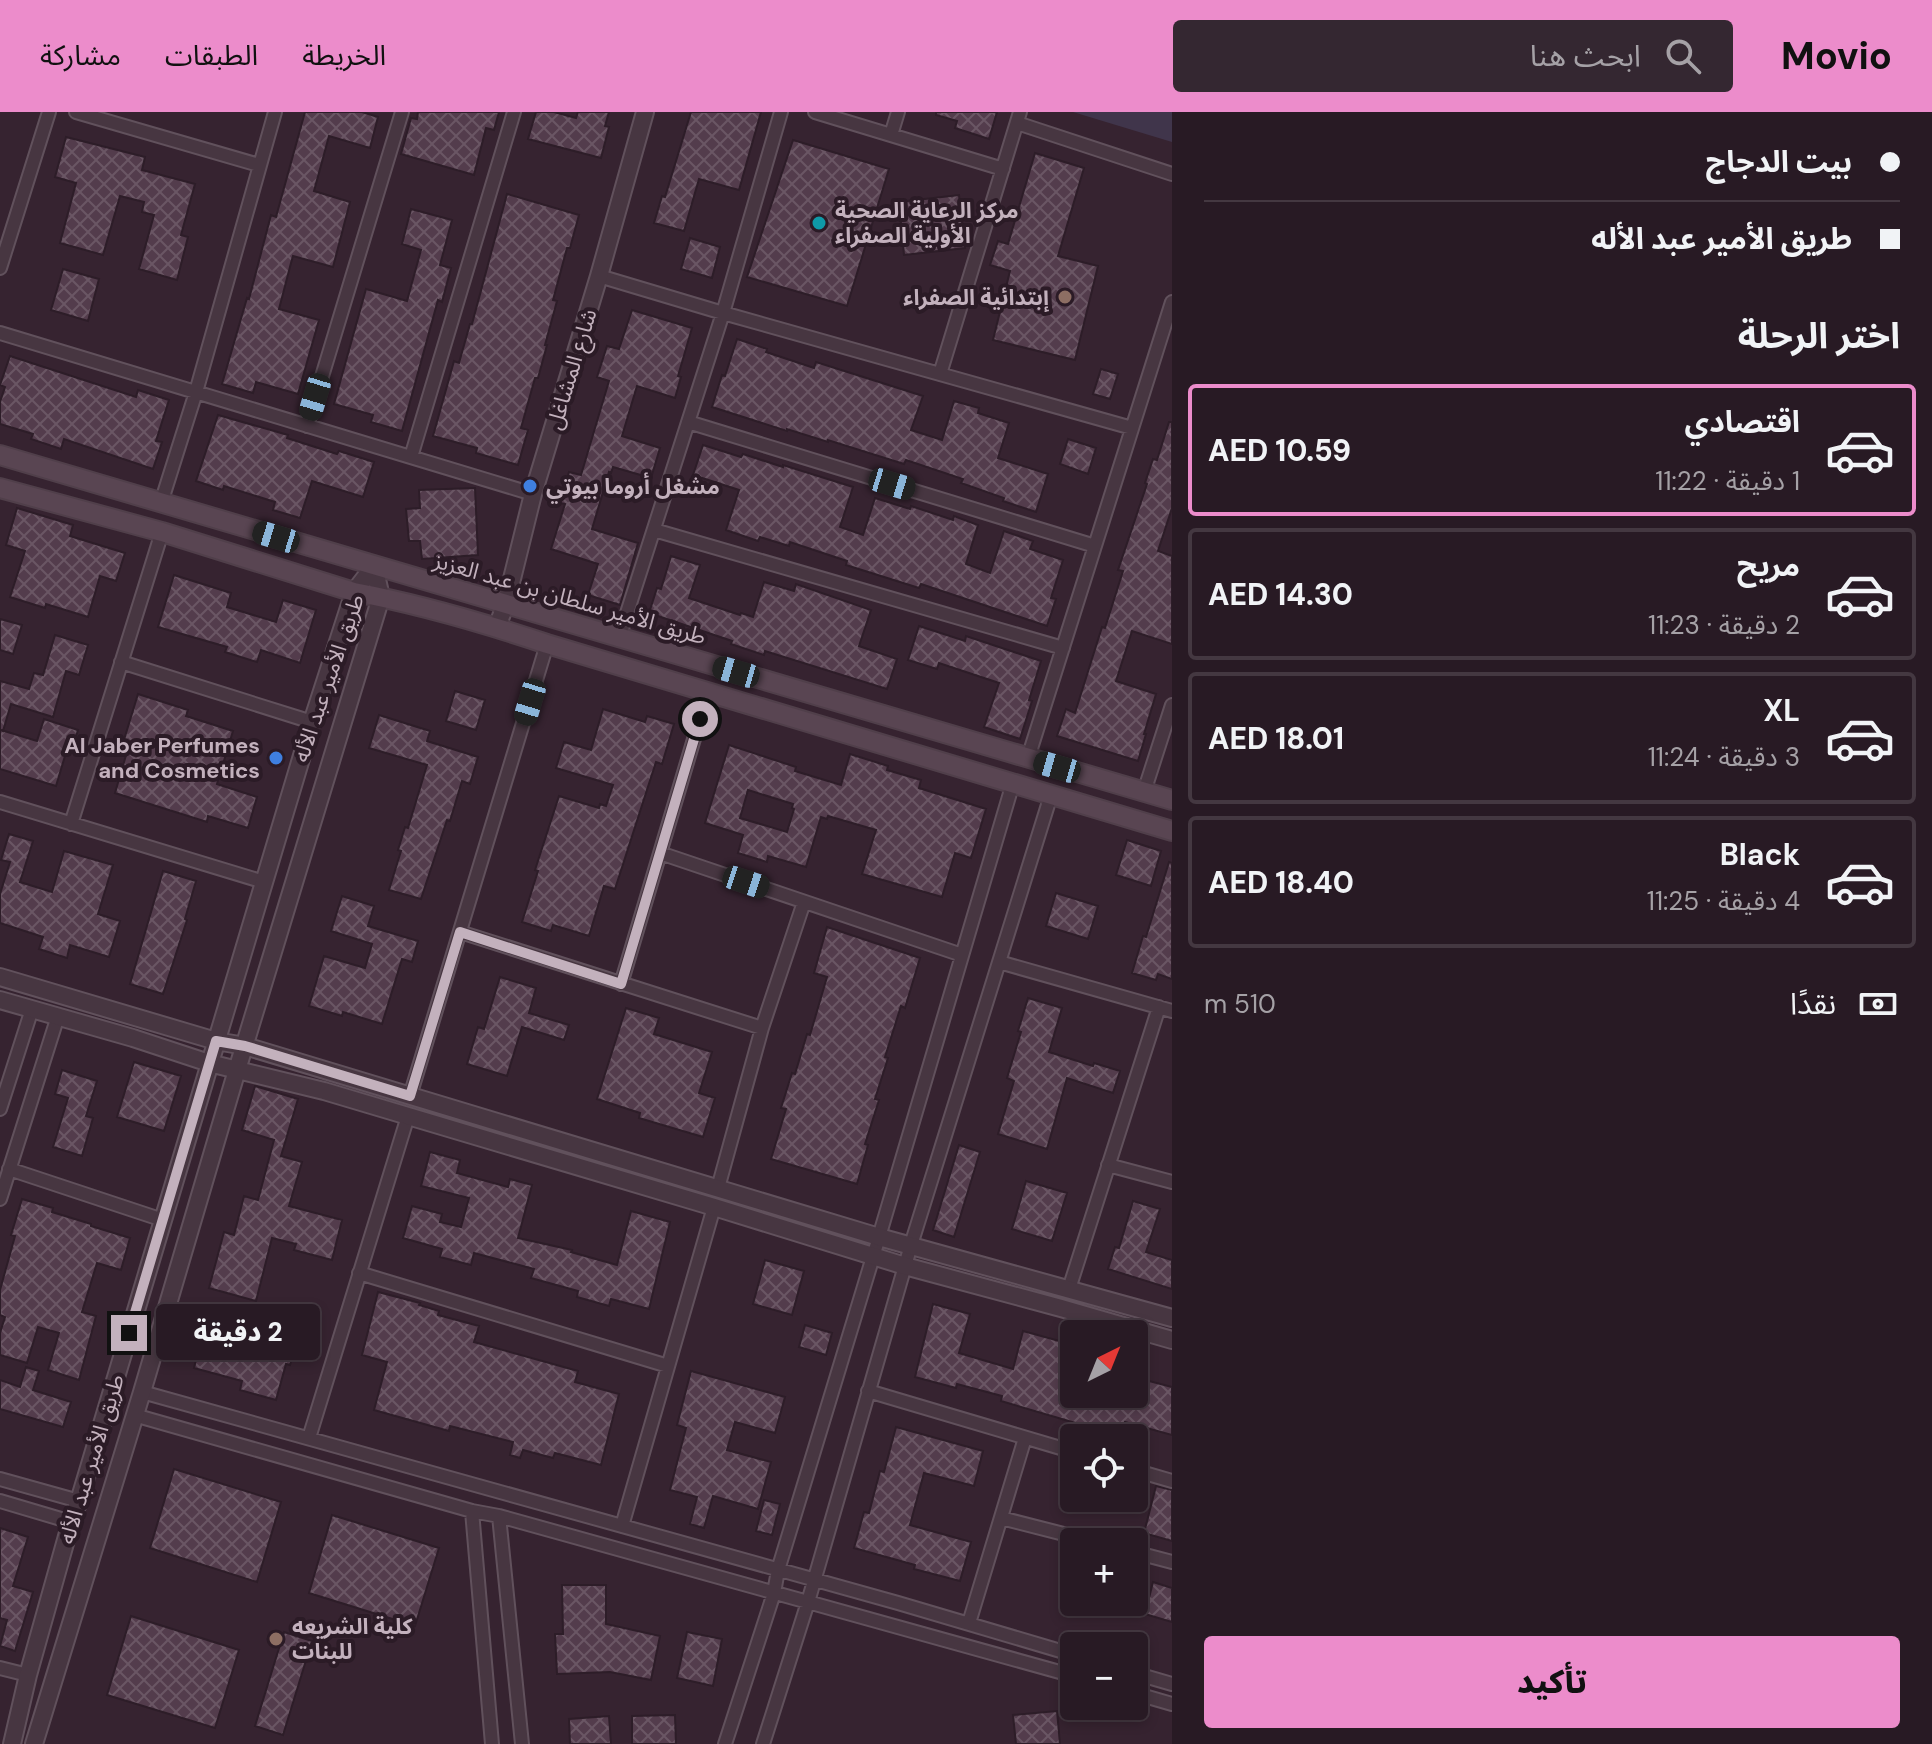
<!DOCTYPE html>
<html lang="ar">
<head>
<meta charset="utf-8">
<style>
	body { margin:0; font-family:"DM Sans","Noto Sans Arabic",sans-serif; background:#342731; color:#f1f3f6; direction:rtl; height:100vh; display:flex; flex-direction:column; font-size:30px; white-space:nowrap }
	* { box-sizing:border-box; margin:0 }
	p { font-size:26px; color:#a5a1a6 }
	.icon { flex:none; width:44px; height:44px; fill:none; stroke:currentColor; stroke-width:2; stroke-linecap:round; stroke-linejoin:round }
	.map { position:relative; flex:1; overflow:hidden; direction:ltr }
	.sheet { display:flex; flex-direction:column; background:#281a24; width:760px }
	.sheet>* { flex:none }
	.hud { display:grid; align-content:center; height:176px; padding:0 32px; background:#281a24 }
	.needle { width:52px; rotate:43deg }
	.buttons { position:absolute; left:1060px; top:1208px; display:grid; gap:16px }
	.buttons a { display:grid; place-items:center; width:88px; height:88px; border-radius:8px; background:#281a24; box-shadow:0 4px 12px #0003,0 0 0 2px #443841; font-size:40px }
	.end { position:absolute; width:36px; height:36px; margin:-18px; border:10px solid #c3b1bd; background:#111; box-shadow:0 0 0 4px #111 }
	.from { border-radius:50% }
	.bubble { position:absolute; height:56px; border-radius:8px; background:#281a24; box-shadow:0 4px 12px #0003,0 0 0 2px #443841; font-size:26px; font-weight:800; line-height:56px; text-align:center; direction:rtl }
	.car { position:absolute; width:24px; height:48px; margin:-24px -12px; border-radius:10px; box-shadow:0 0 6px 2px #0007; background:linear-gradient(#222 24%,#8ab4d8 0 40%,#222 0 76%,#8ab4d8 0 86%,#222 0) }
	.hud b { display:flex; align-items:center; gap:28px; height:76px; font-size:30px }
	.hud b+b { border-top:2px solid #443841 }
	.hud i { width:20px; height:20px; background:#f1f3f6 }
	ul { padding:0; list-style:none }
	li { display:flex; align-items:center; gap:24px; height:132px; margin:0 16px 12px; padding:0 16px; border:4px solid #443841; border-radius:8px }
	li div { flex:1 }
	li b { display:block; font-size:30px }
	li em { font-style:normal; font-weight:800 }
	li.selected { border-color:#ec8ccb }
	li>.icon { width:72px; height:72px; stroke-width:1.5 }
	h2 { padding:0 32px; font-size:36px; line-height:96px }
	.pay { display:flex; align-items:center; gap:20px; height:88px; padding:0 32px; font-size:30px }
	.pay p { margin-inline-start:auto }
	.button { display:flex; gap:16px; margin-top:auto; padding:16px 32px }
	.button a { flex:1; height:92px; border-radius:8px; background:#ec8ccb; color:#111; font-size:32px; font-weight:800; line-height:92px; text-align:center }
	header { display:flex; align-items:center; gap:48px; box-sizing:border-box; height:112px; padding:0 40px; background:#ec8ccb; color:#111 }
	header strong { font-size:38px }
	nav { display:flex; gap:44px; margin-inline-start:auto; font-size:28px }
	.search { width:560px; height:72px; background:#342731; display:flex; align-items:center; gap:20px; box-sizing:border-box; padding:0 28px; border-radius:8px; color:#a5a1a6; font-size:30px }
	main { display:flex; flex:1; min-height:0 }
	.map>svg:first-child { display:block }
	.green { fill:#40354b }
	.building { fill:url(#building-cross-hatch); stroke:#2d1d28; stroke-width:2; fill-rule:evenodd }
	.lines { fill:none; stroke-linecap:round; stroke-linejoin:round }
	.minor-casing { stroke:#61515c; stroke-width:16 }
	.tertiary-casing { stroke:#61515c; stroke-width:20 }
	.secondary-casing { stroke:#503f4a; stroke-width:22 }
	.minor { stroke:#473641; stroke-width:12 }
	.tertiary { stroke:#473641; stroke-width:16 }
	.secondary { stroke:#594552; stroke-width:18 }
	.route { stroke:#c3b1bd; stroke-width:10 }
	.culture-dot { fill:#0f9aa8; stroke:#2b1b26; stroke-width:3 }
	.education-dot { fill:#8d6e63; stroke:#2b1b26; stroke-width:3 }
	.shop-dot { fill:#3f7fe0; stroke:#2b1b26; stroke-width:3 }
	.labels { text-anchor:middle; stroke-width:8; stroke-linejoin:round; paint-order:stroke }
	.poi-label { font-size:22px; font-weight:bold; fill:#c3b1bd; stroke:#2b1b26; text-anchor:start }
	.street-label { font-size:22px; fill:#c3b1bd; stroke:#2b1b26 }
</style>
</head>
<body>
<header>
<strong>Movio</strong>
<div class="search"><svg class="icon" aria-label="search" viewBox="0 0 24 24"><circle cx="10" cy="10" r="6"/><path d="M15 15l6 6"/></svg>ابحث هنا</div>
<nav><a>الخريطة</a><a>الطبقات</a><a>مشاركة</a></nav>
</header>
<main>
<section class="sheet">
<div class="hud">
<b><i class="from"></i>بيت الدجاج</b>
<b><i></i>طريق الأمير عبد الأله</b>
</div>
<h2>اختر الرحلة</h2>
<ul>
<li class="selected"><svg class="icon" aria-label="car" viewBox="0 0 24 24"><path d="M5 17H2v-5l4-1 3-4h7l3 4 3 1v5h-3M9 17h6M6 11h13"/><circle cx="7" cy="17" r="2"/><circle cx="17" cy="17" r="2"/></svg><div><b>اقتصادي</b><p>1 دقيقة · 11:22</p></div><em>AED 10.59</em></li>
<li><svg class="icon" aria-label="car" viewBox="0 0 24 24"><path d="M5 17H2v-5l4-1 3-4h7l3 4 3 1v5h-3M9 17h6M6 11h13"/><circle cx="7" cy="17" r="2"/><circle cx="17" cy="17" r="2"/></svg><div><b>مريح</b><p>2 دقيقة · 11:23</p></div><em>AED 14.30</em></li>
<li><svg class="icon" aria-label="car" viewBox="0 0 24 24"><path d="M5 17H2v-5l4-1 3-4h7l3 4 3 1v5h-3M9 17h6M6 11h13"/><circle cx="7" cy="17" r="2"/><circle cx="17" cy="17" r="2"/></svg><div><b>XL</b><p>3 دقيقة · 11:24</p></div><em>AED 18.01</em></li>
<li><svg class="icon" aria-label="car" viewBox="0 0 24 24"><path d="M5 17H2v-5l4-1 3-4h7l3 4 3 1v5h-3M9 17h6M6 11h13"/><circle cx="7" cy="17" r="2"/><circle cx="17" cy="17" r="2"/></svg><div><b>Black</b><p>4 دقيقة · 11:25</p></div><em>AED 18.40</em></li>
</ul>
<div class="pay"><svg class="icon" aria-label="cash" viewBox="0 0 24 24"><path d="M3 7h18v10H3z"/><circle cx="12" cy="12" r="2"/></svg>نقدًا<p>510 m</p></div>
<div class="button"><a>تأكيد</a></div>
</section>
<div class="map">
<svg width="1172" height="1632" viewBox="0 0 1172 1632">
	<defs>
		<pattern id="building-cross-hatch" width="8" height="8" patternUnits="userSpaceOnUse" patternTransform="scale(2)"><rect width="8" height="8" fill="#533c4c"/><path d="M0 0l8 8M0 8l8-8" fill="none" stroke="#6a5664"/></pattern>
	</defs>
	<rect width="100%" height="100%" fill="#362330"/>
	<path class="green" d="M1073,0H1172V30Z"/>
	<path class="building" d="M305,0H362L378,5L370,36L329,24L314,79L350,90L333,155L293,144L291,151L279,197L319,208L298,282L256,270L253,281L222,272L247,186L249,187L271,103L276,105Z
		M418,0H499L494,18L486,16L474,63L401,42L411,6L417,7Z
		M536,0H554L576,6L578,0H609L605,14L609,15L601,46L528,27Z
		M691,0H761L739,78L699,67L684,119L654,111L662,84L665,85Z
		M936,0H997L989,27L955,16L957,9L936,3Z
		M66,25L145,45L142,58L195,72L181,123L188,125L177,168L139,157L154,103L142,100L144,90L120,84L103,143L60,131L76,71L55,65Z
		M793,28L889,57L847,194L747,165Z
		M1035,41L1084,56L1058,144L1098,154L1075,248L993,228L1010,159L990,153L998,129L1008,132Z
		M507,82L579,103L570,136H567L553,188L557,189L545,233H547L538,266H535L521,316L528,318L518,353L476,341L477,336L433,324L454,249L459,251L470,212H472Z
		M959,83L965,136L904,143L899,90Z
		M411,97L452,108L440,153L451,156L442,190L438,188L402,319L371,310L373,303L334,292L366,177L407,189L421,138L402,132Z
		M690,126L720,135L712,166L681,157Z
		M63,157L99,167L88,209L51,198Z
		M632,198L692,216L678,264L681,265L675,286L637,274L622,324L660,336L651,366L613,355L611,361L609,360L592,417L638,431L620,493L588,483L598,452L551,437L565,392L560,391L569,360L581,363L609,269L597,265L607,234L619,237Z
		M737,227L767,237L766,240L814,256L816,250L923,284L911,318L942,328L954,289L979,296L978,301L1009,311L998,346L1048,362L1036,400L1003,389L1004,386L961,371L963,367L906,348L904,352L828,328V330L787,317V319L712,295L722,263L725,264Z
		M10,244L136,285L138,278L169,288L156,329L162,330L153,357L64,327L61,337L31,327L33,322L0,312V290L5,275L0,273Z
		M1101,257L1118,262L1110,287L1093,282Z
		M218,303L288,323L287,326L337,342L339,339L374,350L363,385L312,369L300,406L273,398L275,390L224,374L223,378L196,369Z
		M1169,310H1172V396L1158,439L1172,444V532L1132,519L1116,569L1156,582L1144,622H1146L1138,649L1057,624L1066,597L1075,601L1102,515L1105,516L1123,459L1118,458L1147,372L1145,371L1153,347L1157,348Z
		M1068,327L1096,336L1088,362L1060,352Z
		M703,333L741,345L743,342L783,355V353L853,375L840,415L863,423L875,386L910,397L911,394L953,408L954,404L978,413L966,452L990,461L1004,419L1033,429L1030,437L1063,448L1051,486L1056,487L1047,514L921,472L919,476L846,453L847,449L790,430L789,434L760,425L758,429L726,418L739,378L693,363Z
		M475,376L478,443L422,447L420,429H409L406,397L420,396L419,378Z
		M17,396L73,413L70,424L125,441L116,469L100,464L88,505L46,492L45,496L10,485L25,439L6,433Z
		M671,444L700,453L689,486L740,503L741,501L753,505L764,470L794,479L796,472L871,498L859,534L897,547L887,577L765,539L764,543L731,532L732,529L649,501L657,476L661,477Z
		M174,463L231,481L227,495L276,510L283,488L316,498L300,551L261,538L257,550L225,540L227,535L158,515Z
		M0,507L22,513L13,542L0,538Z
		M919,514L965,529L966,524L1041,549L1029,588L1032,589L1020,627L984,615L999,571L939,551L937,557L908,548Z
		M55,523L88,533L79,563L66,559L53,605L11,592L3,619L1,618L37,629L44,607L78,618L73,635L68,634L56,674L0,657V569L29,577L34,561L43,563Z
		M455,579L485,588L476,618L446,609Z
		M138,582L188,598L186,604L233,619L217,672L257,685L248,716L208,704L207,710L115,681L129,633L123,631Z
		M603,597L645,610L647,604L674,612L662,652L656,650L615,777L604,774L589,824L553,813L551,819L522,810L538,759L535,758L559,684L599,696L600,692L606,694L613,673L556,656L564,630L591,638Z
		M379,603L430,619L427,629L478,645L470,672L462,669L450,709L447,708L421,787L389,778L401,739L398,738L405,715L408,716L427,653L369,636Z
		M729,633L796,655L795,659L841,673L850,642L888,654L887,658L921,668L919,676L986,697L971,746L955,741L942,785L862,762L876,718L828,704L827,707L821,705L806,755L768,744L767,750L738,741L743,723L705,711ZM748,678L793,692L792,696L794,697L787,720L740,706Z
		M9,722L33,729L20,770L52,780L64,739L113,753L98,802L120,809L109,845L70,833L67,846L39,837L43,825L0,811V782L10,750L1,748Z
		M1127,728L1161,739L1151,774L1116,763Z
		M1169,750L1172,751V867L1158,862L1156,868L1132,861L1143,824L1146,825Z
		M163,759L196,769L185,807L187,808L163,882L130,872Z
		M1056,781L1098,794L1088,827L1046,814Z
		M342,784L374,794L368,814L418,829L412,850L402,847L382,912L343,900L342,904L309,894L324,844L365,856L372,832L331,819Z
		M827,815L920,846L905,896L901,894L885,945L888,946L875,987L879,988L865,1032L868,1033L857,1072L771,1047L786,997L781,996L792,961L795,962L807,922L810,923L827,865L814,861Z
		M500,865L536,876L529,901L569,913L564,928L522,915L507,964L467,952L478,915L484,917Z
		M1028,886L1062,896L1049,940L1093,954L1094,951L1120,959L1113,981L1067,966L1047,1037L998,1022L1014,969L1007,966L1021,920L1018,919Z
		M626,896L659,906L654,922L712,940L699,981L715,986L703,1025L639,1006L640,1001L597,987Z
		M134,950L181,964L164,1019L117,1005Z
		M62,958L97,969L86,1004L93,1006L82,1044L53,1035L68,986L55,982Z
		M255,974L298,987L281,1044L302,1050L289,1094L342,1108L332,1148L294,1138L296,1132L272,1126L256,1189L209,1176L224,1120L234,1123L244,1084L258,1088L274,1028L242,1018Z
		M959,1033L980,1040L954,1125L933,1118Z
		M430,1040L460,1048L457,1061L508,1075L510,1067L532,1073L518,1126L572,1138L571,1140L617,1153L631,1099L670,1110L649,1197L611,1187L609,1194L577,1185L578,1179L531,1166L534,1157L474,1141L471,1153L440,1145L442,1137L403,1126L412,1094L442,1102L440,1110L461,1115L469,1086L421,1074Z
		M1026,1069L1067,1081L1052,1129L1012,1117Z
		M22,1087L53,1096L52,1100L91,1112V1114L130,1126L121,1158L97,1151L82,1200L96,1204L79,1268L48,1258L59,1221L38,1215L27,1251L0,1243V1221L5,1205L0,1203V1178L15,1124L11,1123Z
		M1133,1089L1160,1097L1146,1140L1172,1148V1177L1108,1157L1115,1135L1119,1136Z
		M765,1148L804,1159L792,1203L753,1192Z
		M378,1180L420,1191L419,1193L439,1199L438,1203L479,1214L474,1230L578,1259L575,1270L619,1282L601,1353L555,1341L553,1346L523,1338L520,1346L510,1343L513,1330L450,1314L449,1319L374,1298L387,1250L362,1243Z
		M933,1192L970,1202L959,1241L1013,1257L1023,1219L1074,1233V1282H1134V1265L1172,1275V1323L1125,1310L1121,1326H1107L1087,1321L1089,1315L1001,1289L1002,1284L957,1272L956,1276L915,1265Z
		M258,1209L299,1220L290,1253L286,1252L276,1288L240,1278L242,1269L194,1256L201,1228L250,1241Z
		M805,1213L832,1221L826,1243L799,1235Z
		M26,1255L39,1259L33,1278L71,1290L63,1315L0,1297V1268L20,1275Z
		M691,1259L785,1285L775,1321L735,1310L727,1338L771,1350L758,1397L713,1384L704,1416L690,1412L697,1385L670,1378L686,1316L677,1313Z
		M896,1315L983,1339L974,1374L924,1361L910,1413L971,1430L960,1469L914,1457L915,1453L854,1436L864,1400L869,1401L880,1359L884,1360Z
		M174,1357L281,1390L257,1470L150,1436Z
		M1156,1374L1172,1378V1429L1144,1421Z
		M764,1388L780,1392L772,1423L756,1419Z
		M332,1403L439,1436L415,1514L309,1481Z
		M0,1416L28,1425L13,1474L33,1480L15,1539L0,1534L7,1508L0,1506Z
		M1153,1470L1172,1476V1510L1145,1502Z
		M562,1473H606V1512L660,1524L651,1568L610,1560L557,1562L555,1522H563Z
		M131,1504L239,1538L215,1616L107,1583Z
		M284,1520L312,1529L283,1623L255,1614Z
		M687,1520L722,1527L713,1574L677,1566Z
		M1057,1599L1060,1632H1016L1013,1603Z
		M675,1603L676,1632H632V1604Z
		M609,1604L611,1632H570L569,1607Z"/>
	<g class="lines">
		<defs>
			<path id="minor" d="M76,0L259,53
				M815,0L1003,57
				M1017,11L1172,62
				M891,23L898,0
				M0,156L49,0
				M599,164L723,201L1132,316
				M0,221L533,382
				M940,262L1020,0
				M688,310L1095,434
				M307,314L402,0
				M411,345L514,0
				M161,391L196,280L275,0
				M654,418L1063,536
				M619,526L723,201L781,0
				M121,550L312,610
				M1028,646L1172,190
				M1144,680L1172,593
				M0,690L264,770
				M71,712L162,420
				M660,741L962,843
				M460,820L762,916
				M999,850L1172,899
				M621,872L708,580
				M410,984L547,532
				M0,997L32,897
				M1108,1053L1172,1070
				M9,1057L163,1108
				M718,1076L762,916L804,790
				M0,1087L58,904
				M359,1161L668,1254
				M1069,1177L1159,895
				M868,1279L1074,1340
				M142,1280L898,1491L1074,1543
				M134,1303L472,1399L499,1404L1074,1564
				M309,1326L408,1004
				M1134,1358L1172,1369
				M0,1367L79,1389
				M0,1389L71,1410
				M472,1399L492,1632
				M499,1404L522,1632
				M1001,1406L1095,1430
				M622,1414L714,1095
				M1134,1440L1172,1450
				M969,1511L1025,1326
				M0,1556L28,1563
				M1134,1561L1172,1572
				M1134,1581L1172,1592
				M725,1632L774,1481L778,1458L879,1125L1013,671
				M763,1632L808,1490L911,1133L1051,683"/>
			<path id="tertiary" d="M497,515L506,491L533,382L599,164L645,0
				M0,865L216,929L245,934L879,1125L1172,1206
				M0,888L133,926L209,951L324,979L714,1095L905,1154L1061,1196L1172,1228
				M12,1632L28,1563L71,1410L79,1389L312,610L354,480L374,454L381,485L237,958L142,1280L34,1632"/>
			<path id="secondary" d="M0,343L1172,688
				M0,376L162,420L354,480C419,492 484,511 547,532L1172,719"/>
		</defs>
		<use href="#minor" class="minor-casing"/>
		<use href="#tertiary" class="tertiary-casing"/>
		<use href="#secondary" class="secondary-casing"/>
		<use href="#minor" class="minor"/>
		<use href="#tertiary" class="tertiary"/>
		<use href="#secondary" class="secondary"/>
	</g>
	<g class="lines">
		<path class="route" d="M129,1221L216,929L245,934L410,984L460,820L621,872L700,607"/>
	</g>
	<circle class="culture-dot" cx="819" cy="111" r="8"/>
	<g class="education-dot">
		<circle cx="1065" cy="185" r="8"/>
		<circle cx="276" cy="1527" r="8"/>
	</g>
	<g class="shop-dot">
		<circle cx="530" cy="374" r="8"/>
		<circle cx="276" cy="646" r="8"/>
	</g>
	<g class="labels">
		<g class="poi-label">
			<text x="835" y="106">مركز الرعاية الصحية<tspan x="835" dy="25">الأولية الصفراء</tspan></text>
			<text x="1049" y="193" text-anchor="end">إبتدائية الصفراء</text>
			<text x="546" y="382">مشغل أروما بيوتي</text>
			<text x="260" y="641" text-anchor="end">Al Jaber Perfumes<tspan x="260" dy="25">and Cosmetics</tspan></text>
			<text x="292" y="1522">كلية الشريعه<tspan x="292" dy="25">للبنات</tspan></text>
		</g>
		<g class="street-label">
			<text transform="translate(571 257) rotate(-73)" y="8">شارع المشاغل</text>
			<text transform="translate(570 486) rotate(16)" y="8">طريق الأمير سلطان بن عبد العزيز</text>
			<text transform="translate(328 566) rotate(-71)" y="8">طريق الأمير عبد الأله</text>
			<text transform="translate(91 1347) rotate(-73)" y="8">طريق الأمير عبد الأله</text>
		</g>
	</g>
</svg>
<div class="buttons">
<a><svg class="needle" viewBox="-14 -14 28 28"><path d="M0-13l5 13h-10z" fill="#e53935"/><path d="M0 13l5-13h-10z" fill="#a5a1a6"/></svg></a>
<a><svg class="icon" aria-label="locate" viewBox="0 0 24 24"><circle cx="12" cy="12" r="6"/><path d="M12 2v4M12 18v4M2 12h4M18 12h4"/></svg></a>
<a>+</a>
<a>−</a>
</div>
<i class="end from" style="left:700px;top:607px"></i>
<i class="end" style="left:129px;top:1221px"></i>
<div class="bubble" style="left:156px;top:1192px;width:164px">2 دقيقة</div>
<i class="car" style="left:315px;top:285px;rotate:197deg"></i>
<i class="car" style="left:892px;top:372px;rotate:107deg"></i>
<i class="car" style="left:276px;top:425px;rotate:287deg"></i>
<i class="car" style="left:736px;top:560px;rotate:286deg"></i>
<i class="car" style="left:530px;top:590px;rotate:197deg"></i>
<i class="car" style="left:1057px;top:655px;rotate:286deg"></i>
<i class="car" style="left:746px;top:770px;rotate:108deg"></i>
</div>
</main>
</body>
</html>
